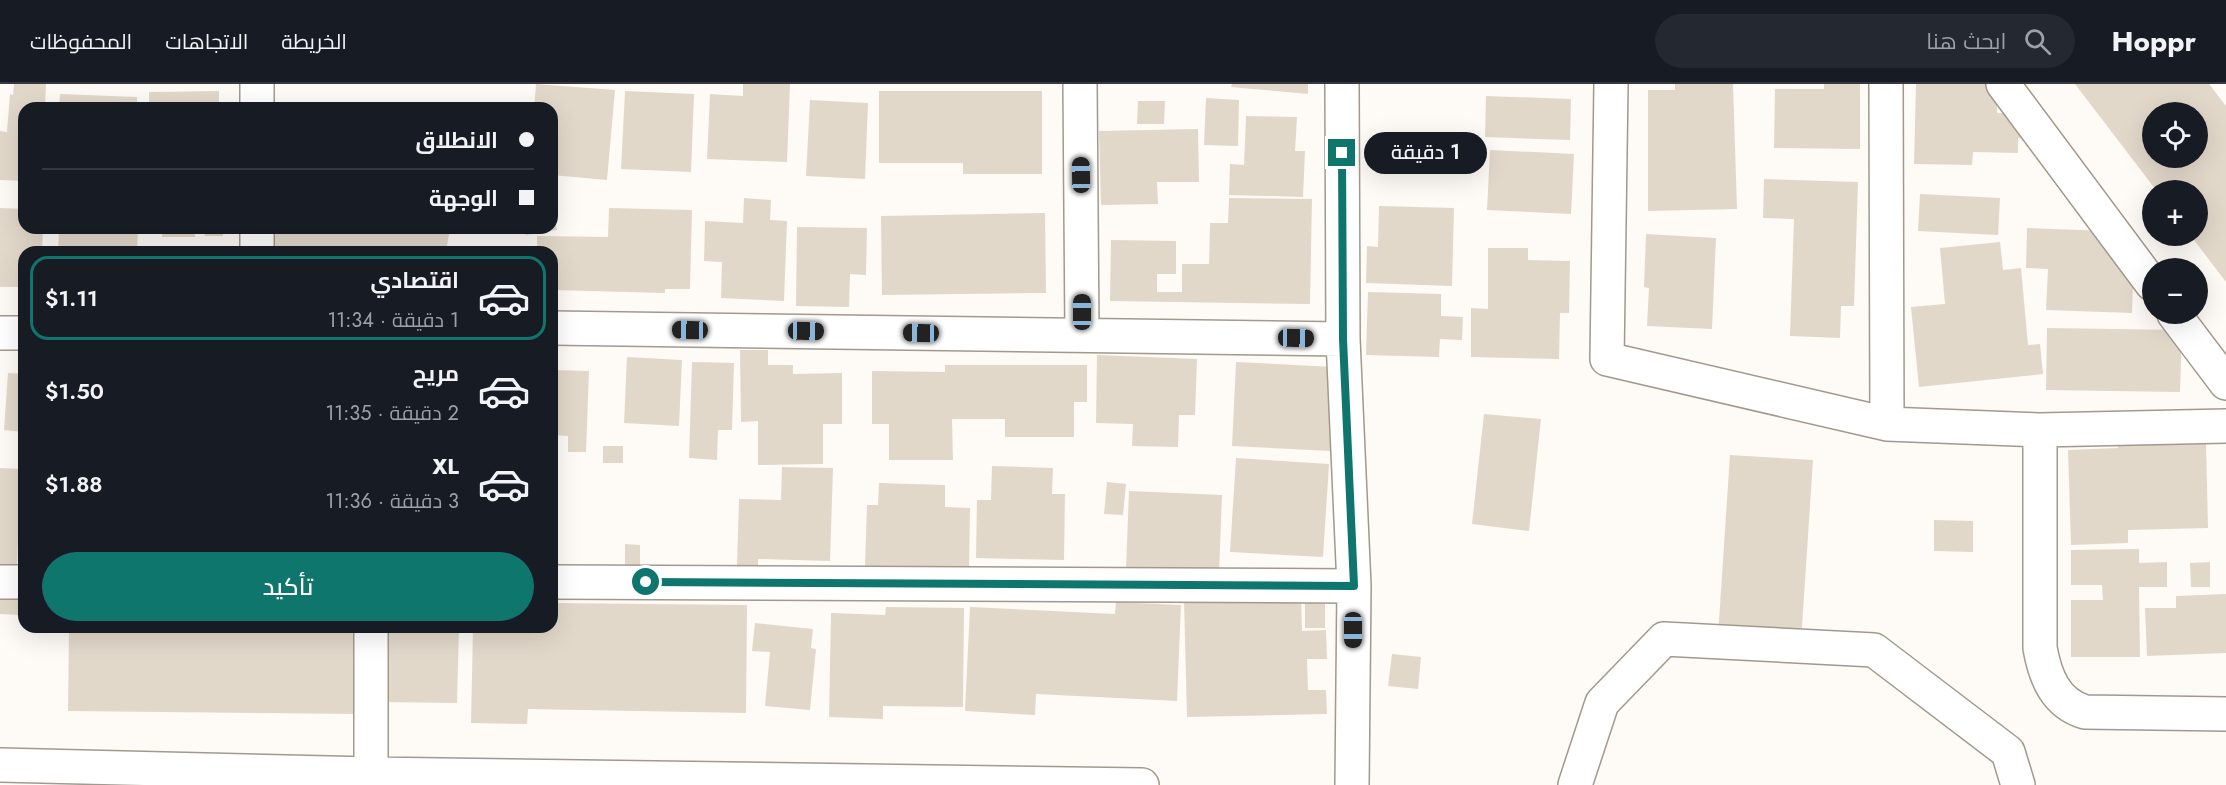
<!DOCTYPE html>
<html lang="ar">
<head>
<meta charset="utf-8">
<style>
	body { margin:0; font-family:Jost,Cairo,sans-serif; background:#242831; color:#f1f3f6; direction:rtl; height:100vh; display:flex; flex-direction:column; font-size:22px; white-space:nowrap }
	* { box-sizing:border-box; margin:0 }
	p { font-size:20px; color:#9ea1a6 }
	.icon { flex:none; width:33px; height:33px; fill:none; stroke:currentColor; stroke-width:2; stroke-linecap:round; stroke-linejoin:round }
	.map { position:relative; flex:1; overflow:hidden; direction:ltr }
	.sheet { position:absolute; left:18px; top:162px; width:540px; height:387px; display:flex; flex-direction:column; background:#171b24; border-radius:18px; box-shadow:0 6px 24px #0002; direction:rtl }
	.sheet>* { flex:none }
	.hud { position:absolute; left:18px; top:18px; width:540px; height:132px; border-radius:18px; box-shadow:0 6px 24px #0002; direction:rtl; display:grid; align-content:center; height:132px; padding:0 24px; background:#171b24 }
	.buttons { position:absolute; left:2142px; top:18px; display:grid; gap:12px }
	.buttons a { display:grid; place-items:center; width:66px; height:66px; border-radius:50%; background:#171b24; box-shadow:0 6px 24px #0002; font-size:30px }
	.end { position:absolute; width:27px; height:27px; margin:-14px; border:8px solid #0f766e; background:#fff; box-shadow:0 0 0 3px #fff }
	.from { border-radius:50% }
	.bubble { position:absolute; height:42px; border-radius:21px; background:#171b24; box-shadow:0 6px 24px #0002; font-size:20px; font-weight:600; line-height:42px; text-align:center; direction:rtl }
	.car { position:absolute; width:18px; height:36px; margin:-18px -9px; border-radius:8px; box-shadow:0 0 4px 2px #0007; background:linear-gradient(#222 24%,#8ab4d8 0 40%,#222 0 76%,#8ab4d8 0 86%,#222 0) }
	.hud b { display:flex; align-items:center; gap:21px; height:57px; font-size:22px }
	.hud b+b { border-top:2px solid #363941 }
	.hud i { width:15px; height:15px; background:#f1f3f6 }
	ul { padding:10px 0 0; list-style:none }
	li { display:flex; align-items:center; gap:18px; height:84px; margin:0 12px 9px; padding:0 12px; border:3px solid transparent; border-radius:18px }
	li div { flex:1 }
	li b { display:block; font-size:22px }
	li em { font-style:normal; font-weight:600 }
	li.current { border-color:#0f766e }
	li>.icon { width:54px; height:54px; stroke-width:1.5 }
	.action { display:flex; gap:12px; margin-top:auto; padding:12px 24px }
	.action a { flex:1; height:69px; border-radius:36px; background:#0f766e; color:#fff; font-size:24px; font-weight:600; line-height:69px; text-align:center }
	header { display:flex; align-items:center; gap:36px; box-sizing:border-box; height:84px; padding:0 30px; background:#171b24; border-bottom:2px solid #363941 }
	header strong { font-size:28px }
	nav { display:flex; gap:33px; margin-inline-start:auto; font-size:21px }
	.search { width:420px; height:54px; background:#242831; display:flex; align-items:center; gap:15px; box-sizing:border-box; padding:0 21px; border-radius:33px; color:#9ea1a6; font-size:22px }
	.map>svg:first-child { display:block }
	.building { fill:#e2d8ca; fill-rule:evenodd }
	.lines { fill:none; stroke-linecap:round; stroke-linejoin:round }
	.minor-casing { stroke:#a2998c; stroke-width:36 }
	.minor { stroke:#fff; stroke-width:33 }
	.route { stroke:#0f766e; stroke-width:8 }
</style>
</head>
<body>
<header>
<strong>Hoppr</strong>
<div class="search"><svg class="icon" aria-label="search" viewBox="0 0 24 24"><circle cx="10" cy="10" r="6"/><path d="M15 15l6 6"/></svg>ابحث هنا</div>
<nav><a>الخريطة</a><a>الاتجاهات</a><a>المحفوظات</a></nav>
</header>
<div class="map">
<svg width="2226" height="701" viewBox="0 0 2226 701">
	<rect width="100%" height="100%" fill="#fefaf5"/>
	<path class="building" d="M14,0H46L45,24H24V97L0,96V47L7,48L10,10L13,11Z
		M536,0L615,6L607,96L552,91V24H534Z
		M743,0H790L787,78L707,75L710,10L743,12Z
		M1232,0H1308V10L1231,3Z
		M1675,0H1733L1737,125L1648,127V6H1675Z
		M1824,0H1860V65L1774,64L1775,5H1824Z
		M1916,0H1997V29L2037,30L2036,55L2018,54V69L1973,68L1972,81L1914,80Z
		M2075,0H2209L2226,22V198L2191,152H2198V106H2156ZM2152,28H2198V74H2152Z
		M219,7V24H149V8Z
		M625,7L694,10L691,88L621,85Z
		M879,7H1042V90H963V79H879Z
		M60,10L137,13V24H59Z
		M1486,12L1571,15L1570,56L1485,53Z
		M1206,14L1239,16L1238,62L1204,61Z
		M810,16L868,19L865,95L806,92Z
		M1138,17H1165L1164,40H1137Z
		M1246,32L1297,33L1295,67H1305L1303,113L1229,111L1230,80L1244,81Z
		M1198,45L1199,98H1157L1158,120L1101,121L1099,47Z
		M1490,66L1574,70L1571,130L1487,126Z
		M1764,95L1858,98L1854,222H1841L1840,254L1790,252L1794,135L1763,134Z
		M1920,110L2000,114L1998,151L1918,147Z
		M744,114L771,116L770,136L787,137L784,217L721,214L722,178L704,177L705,137L743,139Z
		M1229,114L1312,115L1310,220L1110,217L1111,156L1176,157V190H1157V208H1182V180H1209L1210,139H1228Z
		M552,122L557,146L526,151L525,144H552Z
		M1379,122L1454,124L1452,202L1366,199L1367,162L1378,163Z
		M0,124L24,125V144H43L42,168H24V203H0Z
		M609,124L692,126L690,205H665V209L552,206V168H537V152L608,153Z
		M1045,129L1046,209L882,211L881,132Z
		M797,143L867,144L866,191L850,190L849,223L796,222Z
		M59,144H138L137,168H58Z
		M162,144H195V153H162Z
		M204,144H223V152H205Z
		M267,144H450L446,168H262Z
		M2027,144L2135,148L2132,229L2046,226L2048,185L2026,184Z
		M1646,150L1716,154L1712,245L1647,242L1649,204L1644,203Z
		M2000,158L2003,186L2021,184L2028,261L2040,260L2043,290L1919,303L1911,223L1945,220L1940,164Z
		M1488,164H1528V176L1570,177L1569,229H1560L1559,275L1471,273V224L1488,225Z
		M164,165H224V168H164Z
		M1368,208L1441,210V232L1463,233L1462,256L1440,255L1439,273L1366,271Z
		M2047,244L2182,246L2180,308L2046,306Z
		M740,266H768V281H793V290L842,289V340H823V380L758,381V337L741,338Z
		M1097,271L1197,275L1195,331H1179L1178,363L1132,362L1133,340L1096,339Z
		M627,273L682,276L679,342L624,339Z
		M692,278L734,279L732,346H718L717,376L689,374Z
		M1236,278L1335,283L1331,367L1232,362Z
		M945,281H1087V318H1074V353H1005V335H952L953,376H889V340H872V287L945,288Z
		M552,286L589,287L586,368H568V352L552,351Z
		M8,289L24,290V348L4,346Z
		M1484,330L1541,335L1529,447L1472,440Z
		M2206,359L2208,444L2128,446V459L2071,461L2068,366L2118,364V362Z
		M603,362H623V379H603Z
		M1730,371L1813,376L1801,558L1718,552Z
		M1236,374L1329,380L1323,473L1230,468Z
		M992,382L1053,384L1052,410H1065L1064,476L976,474L977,416H991Z
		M782,383L833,384L830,477L758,475V482L737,481L739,415L781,416Z
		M0,384L21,385L17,481L0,480Z
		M1107,398L1126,400L1123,431L1104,430Z
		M879,399L945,401V423L970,424L969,486L865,482L867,421H878Z
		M1129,407L1222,411L1219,490L1126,486Z
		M1934,436L1973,437V468L1934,467Z
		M625,460L640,461V485H625Z
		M2139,465V479L2167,478V503H2139L2140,573H2071V516H2103L2102,501H2071V466Z
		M2210,478V503H2191L2190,479Z
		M0,505L19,506V531L0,530Z
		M2226,510V569L2147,572L2145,524H2176V512Z
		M1301,514L1302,547L1326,546L1327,575H1307L1308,606H1326L1327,630L1187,633L1184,516Z
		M1305,514H1325V544H1305Z
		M1116,518L1181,521L1177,617L1036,610L1035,631L965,627L970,523L1115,530Z
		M552,519L747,521L746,629L528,625L527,640L471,639L473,543H552Z
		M886,523L964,524L963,623L883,622V635L829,633L831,529L885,531Z
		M755,539L813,545L811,564L816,565L810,626L765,622L770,568L752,567Z
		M69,543H365L364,630L68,627Z
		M382,543H459L457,619L381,618Z
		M1392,570L1421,573L1418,605L1388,602Z"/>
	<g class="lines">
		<defs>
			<path id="minor" d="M257,0V24
				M1080,0L1082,251
				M1342,0L1343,255L1354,502L1352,701
				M1611,0L1607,275L1887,340L2040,346L2226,342
				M1886,0L1887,340
				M2003,0L2152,200
				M257,144V168
				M2174,230L2226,299
				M552,244L1343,255
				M0,249H24
				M2040,346V564C2045,592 2055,619 2085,628L2226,630
				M0,498H24
				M552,498L1354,502
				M371,543V690
				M0,681L371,690L1142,701
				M1575,701L1602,619L1664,555L1874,566L2008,668L2018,701"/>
		</defs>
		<use href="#minor" class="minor-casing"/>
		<use href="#minor" class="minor"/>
	</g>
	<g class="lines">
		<path class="route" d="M646,498L1354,502L1343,255L1342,69"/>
	</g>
</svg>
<div class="buttons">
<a><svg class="icon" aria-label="locate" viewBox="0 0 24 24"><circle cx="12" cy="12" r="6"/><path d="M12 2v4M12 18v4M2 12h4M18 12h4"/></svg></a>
<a>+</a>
<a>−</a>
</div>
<i class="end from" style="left:646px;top:498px"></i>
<i class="end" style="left:1342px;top:69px"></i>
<div class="bubble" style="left:1364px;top:48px;width:123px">1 دقيقة</div>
<i class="car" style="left:1081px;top:91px;rotate:359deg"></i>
<i class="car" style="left:1082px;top:228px;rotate:0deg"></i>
<i class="car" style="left:690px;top:246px;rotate:271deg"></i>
<i class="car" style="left:806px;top:247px;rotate:91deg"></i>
<i class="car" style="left:921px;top:249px;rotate:271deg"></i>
<i class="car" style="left:1296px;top:254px;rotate:91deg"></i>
<i class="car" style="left:1353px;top:546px;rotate:180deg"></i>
<div class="hud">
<b><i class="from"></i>الانطلاق</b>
<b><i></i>الوجهة</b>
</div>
<section class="sheet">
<ul>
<li class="current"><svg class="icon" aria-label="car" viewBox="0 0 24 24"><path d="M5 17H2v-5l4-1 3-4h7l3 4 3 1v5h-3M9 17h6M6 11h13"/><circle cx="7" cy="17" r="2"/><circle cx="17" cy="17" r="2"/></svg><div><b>اقتصادي</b><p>1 دقيقة · 11:34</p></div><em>$1.11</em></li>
<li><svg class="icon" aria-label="car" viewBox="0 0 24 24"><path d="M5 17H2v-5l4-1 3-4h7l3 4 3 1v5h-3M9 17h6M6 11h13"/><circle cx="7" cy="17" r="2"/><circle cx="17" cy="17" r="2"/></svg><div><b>مريح</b><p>2 دقيقة · 11:35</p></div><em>$1.50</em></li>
<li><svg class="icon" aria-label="car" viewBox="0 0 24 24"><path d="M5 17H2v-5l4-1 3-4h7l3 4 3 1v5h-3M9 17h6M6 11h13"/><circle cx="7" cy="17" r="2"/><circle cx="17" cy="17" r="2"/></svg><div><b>XL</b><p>3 دقيقة · 11:36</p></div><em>$1.88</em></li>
</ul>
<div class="action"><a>تأكيد</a></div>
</section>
</div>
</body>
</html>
